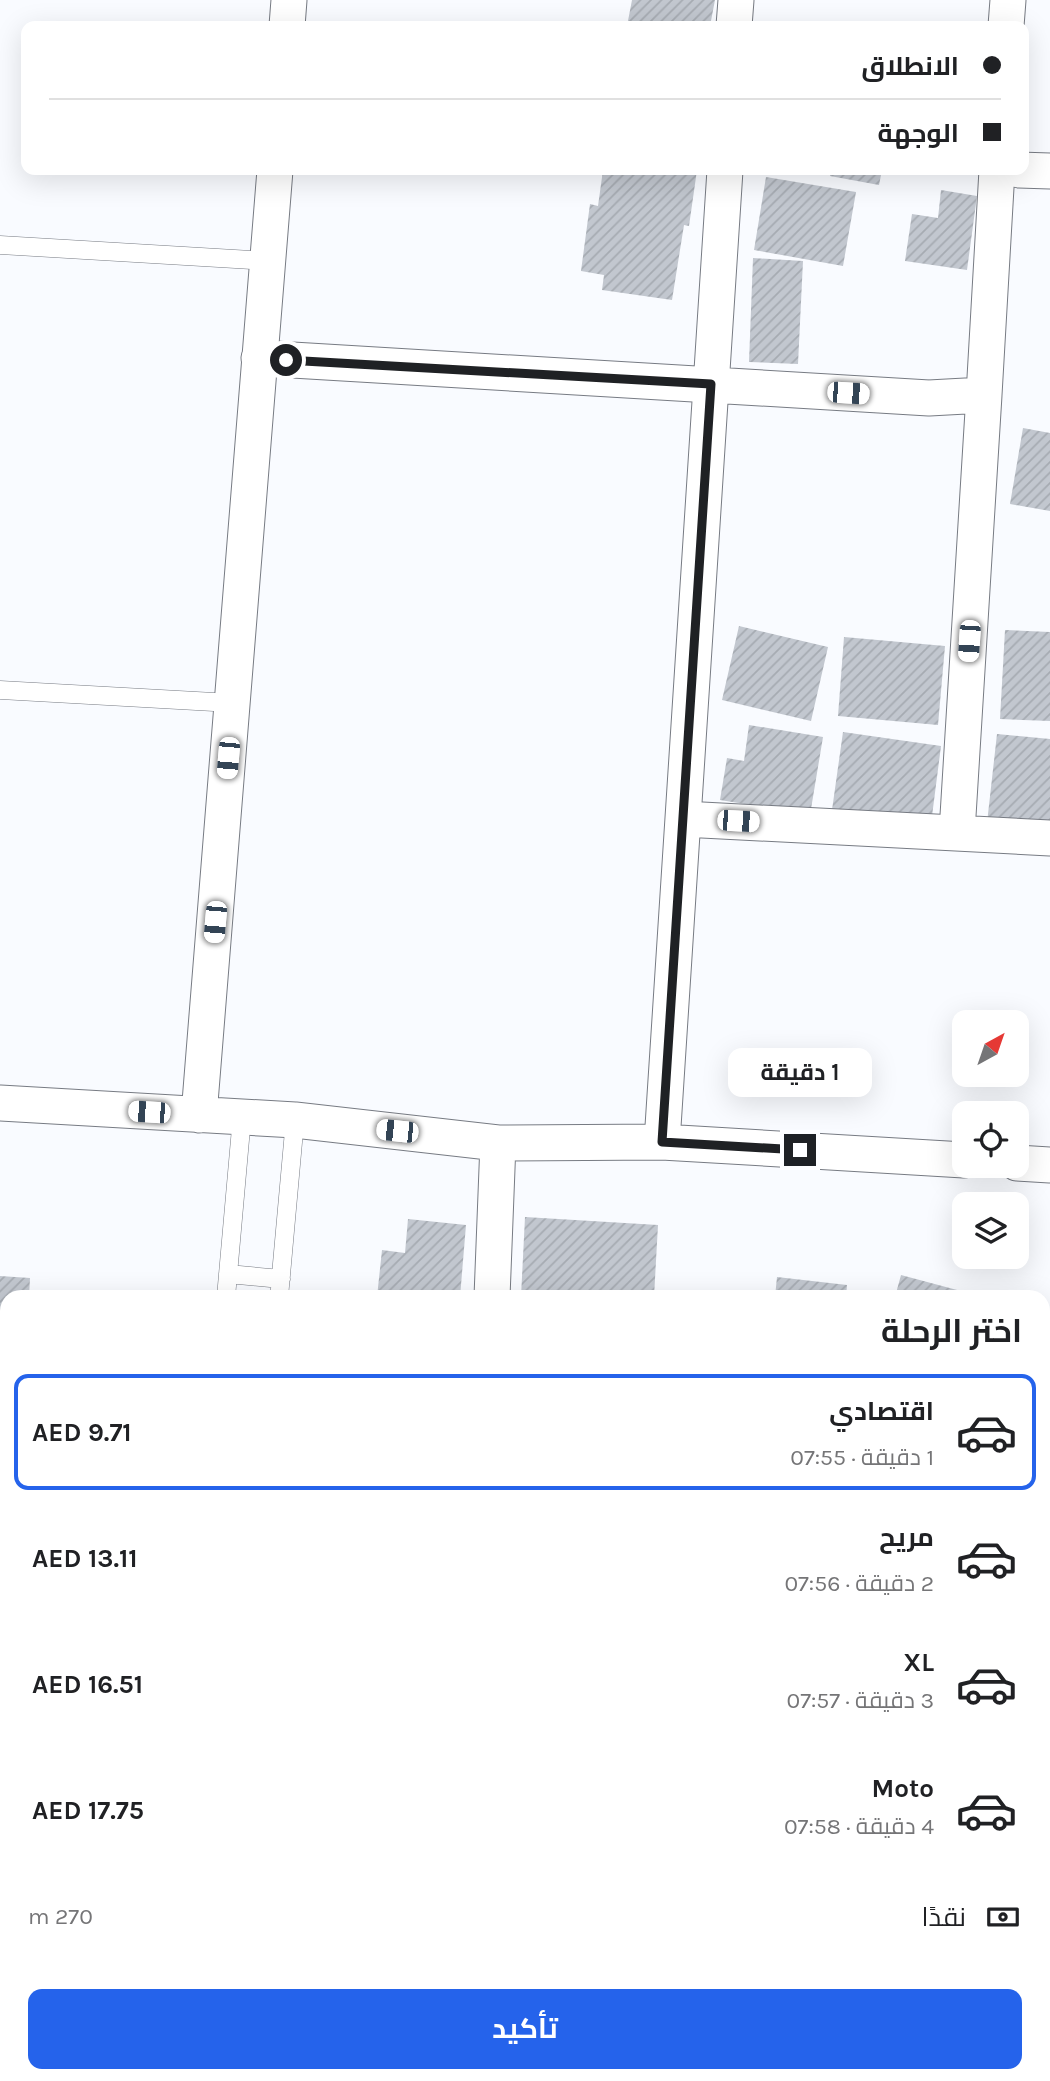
<!DOCTYPE html>
<html lang="ar">
<head>
<meta charset="utf-8">
<style>
	body { margin:0; font-family:Karla,Cairo,sans-serif; background:#f2f2f2; color:#202124; direction:rtl; height:100vh; display:flex; flex-direction:column; font-size:26px; white-space:nowrap }
	* { box-sizing:border-box; margin:0 }
	p { font-size:23px; color:#757577 }
	.icon { flex:none; width:38px; height:38px; fill:none; stroke:currentColor; stroke-width:2; stroke-linecap:round; stroke-linejoin:round }
	.map { position:relative; flex:1; overflow:hidden; direction:ltr }
	.details { position:absolute; left:0px; top:1290px; width:1050px; height:793px; display:flex; flex-direction:column; background:#fff; border-radius:21px 21px 0 0; box-shadow:0 7px 28px #0002; direction:rtl }
	.details>* { flex:none }
	.guide { position:absolute; left:21px; top:21px; width:1008px; height:154px; border-radius:14px; box-shadow:0 7px 28px #0002; direction:rtl; display:grid; align-content:center; height:154px; padding:0 28px; background:#fff }
	.needle { width:46px; rotate:40deg }
	.tools { position:absolute; left:952px; top:1010px; display:grid; gap:14px }
	.tools a { display:grid; place-items:center; width:77px; height:77px; border-radius:14px; background:#fff; box-shadow:0 7px 28px #0002; font-size:35px }
	.end { position:absolute; width:32px; height:32px; margin:-16px; border:9px solid #1f2124; background:#fff; box-shadow:0 0 0 4px #fff }
	.from { border-radius:50% }
	.bubble { position:absolute; height:49px; border-radius:14px; background:#fff; box-shadow:0 7px 28px #0002; font-size:23px; font-weight:700; line-height:49px; text-align:center; direction:rtl }
	.car { position:absolute; width:21px; height:42px; margin:-21px -10px; border-radius:9px; box-shadow:0 0 5px 2px #0007; background:linear-gradient(#fff 24%,#345 0 40%,#fff 0 76%,#345 0 86%,#fff 0) }
	.guide b { display:flex; align-items:center; gap:24px; height:66px; font-size:26px }
	.guide b+b { border-top:2px solid #e0e0e0 }
	.guide i { width:18px; height:18px; background:#202124 }
	ul { padding:0; list-style:none }
	li { display:flex; align-items:center; gap:21px; height:116px; margin:0 14px 10px; padding:0 14px; border:4px solid transparent; border-radius:14px }
	li div { flex:1 }
	li b { display:block; font-size:26px }
	li em { font-style:normal; font-weight:700 }
	li.active { border-color:#2563eb }
	li>.icon { width:63px; height:63px; stroke-width:1.5 }
	h2 { padding:0 28px; font-size:32px; line-height:84px }
	.pay { display:flex; align-items:center; gap:18px; height:77px; padding:0 28px; font-size:26px }
	.pay p { margin-inline-start:auto }
	.cta { display:flex; gap:14px; margin-top:auto; padding:14px 28px }
	.cta a { flex:1; height:80px; border-radius:14px; background:#2563eb; color:#fff; font-size:28px; font-weight:700; line-height:80px; text-align:center }
	.map>svg:first-child { display:block }
	.forest { fill:url(#forest-crowns) }
	.building { fill:url(#building-hatch) }
	.lines { fill:none; stroke-linecap:round; stroke-linejoin:round }
	.service-casing { stroke:#777b83; stroke-width:19 }
	.minor-casing { stroke:#777b83; stroke-width:37 }
	.service { stroke:#fff; stroke-width:18 }
	.minor { stroke:#fff; stroke-width:35 }
	.route { stroke:#1f2124; stroke-width:9 }
</style>
</head>
<body>
<div class="map">
<svg width="1050" height="2081" viewBox="0 0 1050 2081">
	<defs>
		<pattern id="forest-crowns" width="20" height="18" patternUnits="userSpaceOnUse" patternTransform="scale(1.75)"><rect width="20" height="18" fill="#d7e7d2"/><path d="M2 6a3 3 0 1 1 6 0M12 15a3 3 0 1 1 6 0" fill="none" stroke="#b8c6b4"/></pattern>
		<pattern id="building-hatch" width="6" height="6" patternUnits="userSpaceOnUse" patternTransform="scale(1.75)"><rect width="6" height="6" fill="#c2c7cf"/><path d="M-1 1l2-2M0 6l6-6M5 7l2-2" fill="none" stroke="#a6abb2"/></pattern>
	</defs>
	<rect width="100%" height="100%" fill="#f9fbff"/>
	<path class="forest" d="M62,2076H440V2081H62Z"/>
	<path class="building" d="M632,0H715L710,26H627Z
		M603,170H697L689,226L684,225L672,300L602,290L604,275L581,271L590,204L598,206Z
		M831,170H882L879,185L830,176Z
		M766,177L856,192L843,266L754,250Z
		M941,190L977,196L967,270L905,261L912,214L938,218Z
		M753,258L803,261L798,364L749,362Z
		M1023,428L1050,433V511L1010,504Z
		M739,626L828,647L811,721L722,700Z
		M1005,630L1050,632V721L1000,719Z
		M844,637L945,646L938,725L838,716Z
		M749,725L823,737L810,815L720,800L727,758L744,761Z
		M843,732L941,746L931,824L832,810Z
		M997,734L1050,739V830L987,823Z
		M525,1217L658,1225L654,1297H521Z
		M408,1219L466,1225L460,1297H377L382,1250L405,1253Z
		M901,1275L972,1294L971,1297H895Z
		M0,1276L30,1278L29,1297H7V1351L0,1350Z
		M777,1277L847,1285L846,1297H775Z
		M0,1424L7,1425V1512L0,1511Z
		M1043,1584L1050,1585V1632L1043,1631Z
		M1043,1657L1050,1659V1740L1043,1739Z
		M1043,1904H1050V1977H1043Z
		M1043,2061H1050V2081H1001L1002,2076H1043Z
		M477,2076H525V2081H476Z
		M545,2076H595L594,2081H544Z
		M611,2076H700V2081H610Z
		M802,2076H880L879,2081H801Z
		M897,2076H919V2081H897Z
		M931,2076H979L978,2081H930Z"/>
	<g class="lines">
		<defs>
			<path id="service" d="M0,245L268,261
				M0,690L232,703
				M228,1274L281,1279
				M226,1297L242,1117
				M279,1297L295,1120"/>
			<path id="minor" d="M287,26L289,0
				M734,26L736,0
				M1006,26L1008,0
				M1019,170L1050,171
				M259,358L929,398L984,395L997,170
				M683,819L1050,838
				M957,832L984,395
				M0,1103L295,1120L498,1143L662,1142L964,1160
				M199,1115L275,170
				M662,1142L725,170
				M1017,1163L1050,1165
				M492,1297L498,1143
				M1043,1491L1050,1380
				M0,1630H7
				M1043,1758L1050,1759
				M1043,2006L1050,2007
				M62,2081V2076
				M440,2081V2076
				M784,2081L785,2076"/>
		</defs>
		<use href="#service" class="service-casing"/>
		<use href="#minor" class="minor-casing"/>
		<use href="#service" class="service"/>
		<use href="#minor" class="minor"/>
	</g>
	<g class="lines">
		<path class="route" d="M286,360L711,384L662,1142L800,1150"/>
	</g>
</svg>
<div class="tools">
<a><svg class="needle" viewBox="-14 -14 28 28"><path d="M0-13l5 13h-10z" fill="#e53935"/><path d="M0 13l5-13h-10z" fill="#757577"/></svg></a>
<a><svg class="icon" aria-label="locate" viewBox="0 0 24 24"><circle cx="12" cy="12" r="6"/><path d="M12 2v4M12 18v4M2 12h4M18 12h4"/></svg></a>
<a><svg class="icon" aria-label="layers" viewBox="0 0 24 24"><path d="M12 4l9 5-9 5-9-5zM3 14l9 5 9-5"/></svg></a>
</div>
<i class="end from" style="left:286px;top:360px"></i>
<i class="end" style="left:800px;top:1150px"></i>
<div class="bubble" style="left:728px;top:1048px;width:144px">1 دقيقة</div>
<i class="car" style="left:848px;top:393px;rotate:94deg"></i>
<i class="car" style="left:969px;top:641px;rotate:184deg"></i>
<i class="car" style="left:228px;top:758px;rotate:185deg"></i>
<i class="car" style="left:738px;top:821px;rotate:93deg"></i>
<i class="car" style="left:215px;top:922px;rotate:185deg"></i>
<i class="car" style="left:149px;top:1112px;rotate:274deg"></i>
<i class="car" style="left:397px;top:1131px;rotate:276deg"></i>
<div class="guide">
<b><i class="from"></i>الانطلاق</b>
<b><i></i>الوجهة</b>
</div>
<section class="details">
<h2>اختر الرحلة</h2>
<ul>
<li class="active"><svg class="icon" aria-label="car" viewBox="0 0 24 24"><path d="M5 17H2v-5l4-1 3-4h7l3 4 3 1v5h-3M9 17h6M6 11h13"/><circle cx="7" cy="17" r="2"/><circle cx="17" cy="17" r="2"/></svg><div><b>اقتصادي</b><p>1 دقيقة · 07:55</p></div><em>AED 9.71</em></li>
<li><svg class="icon" aria-label="car" viewBox="0 0 24 24"><path d="M5 17H2v-5l4-1 3-4h7l3 4 3 1v5h-3M9 17h6M6 11h13"/><circle cx="7" cy="17" r="2"/><circle cx="17" cy="17" r="2"/></svg><div><b>مريح</b><p>2 دقيقة · 07:56</p></div><em>AED 13.11</em></li>
<li><svg class="icon" aria-label="car" viewBox="0 0 24 24"><path d="M5 17H2v-5l4-1 3-4h7l3 4 3 1v5h-3M9 17h6M6 11h13"/><circle cx="7" cy="17" r="2"/><circle cx="17" cy="17" r="2"/></svg><div><b>XL</b><p>3 دقيقة · 07:57</p></div><em>AED 16.51</em></li>
<li><svg class="icon" aria-label="car" viewBox="0 0 24 24"><path d="M5 17H2v-5l4-1 3-4h7l3 4 3 1v5h-3M9 17h6M6 11h13"/><circle cx="7" cy="17" r="2"/><circle cx="17" cy="17" r="2"/></svg><div><b>Moto</b><p>4 دقيقة · 07:58</p></div><em>AED 17.75</em></li>
</ul>
<div class="pay"><svg class="icon" aria-label="cash" viewBox="0 0 24 24"><path d="M3 7h18v10H3z"/><circle cx="12" cy="12" r="2"/></svg>نقدًا<p>270 m</p></div>
<div class="cta"><a>تأكيد</a></div>
</section>
</div>
</body>
</html>
